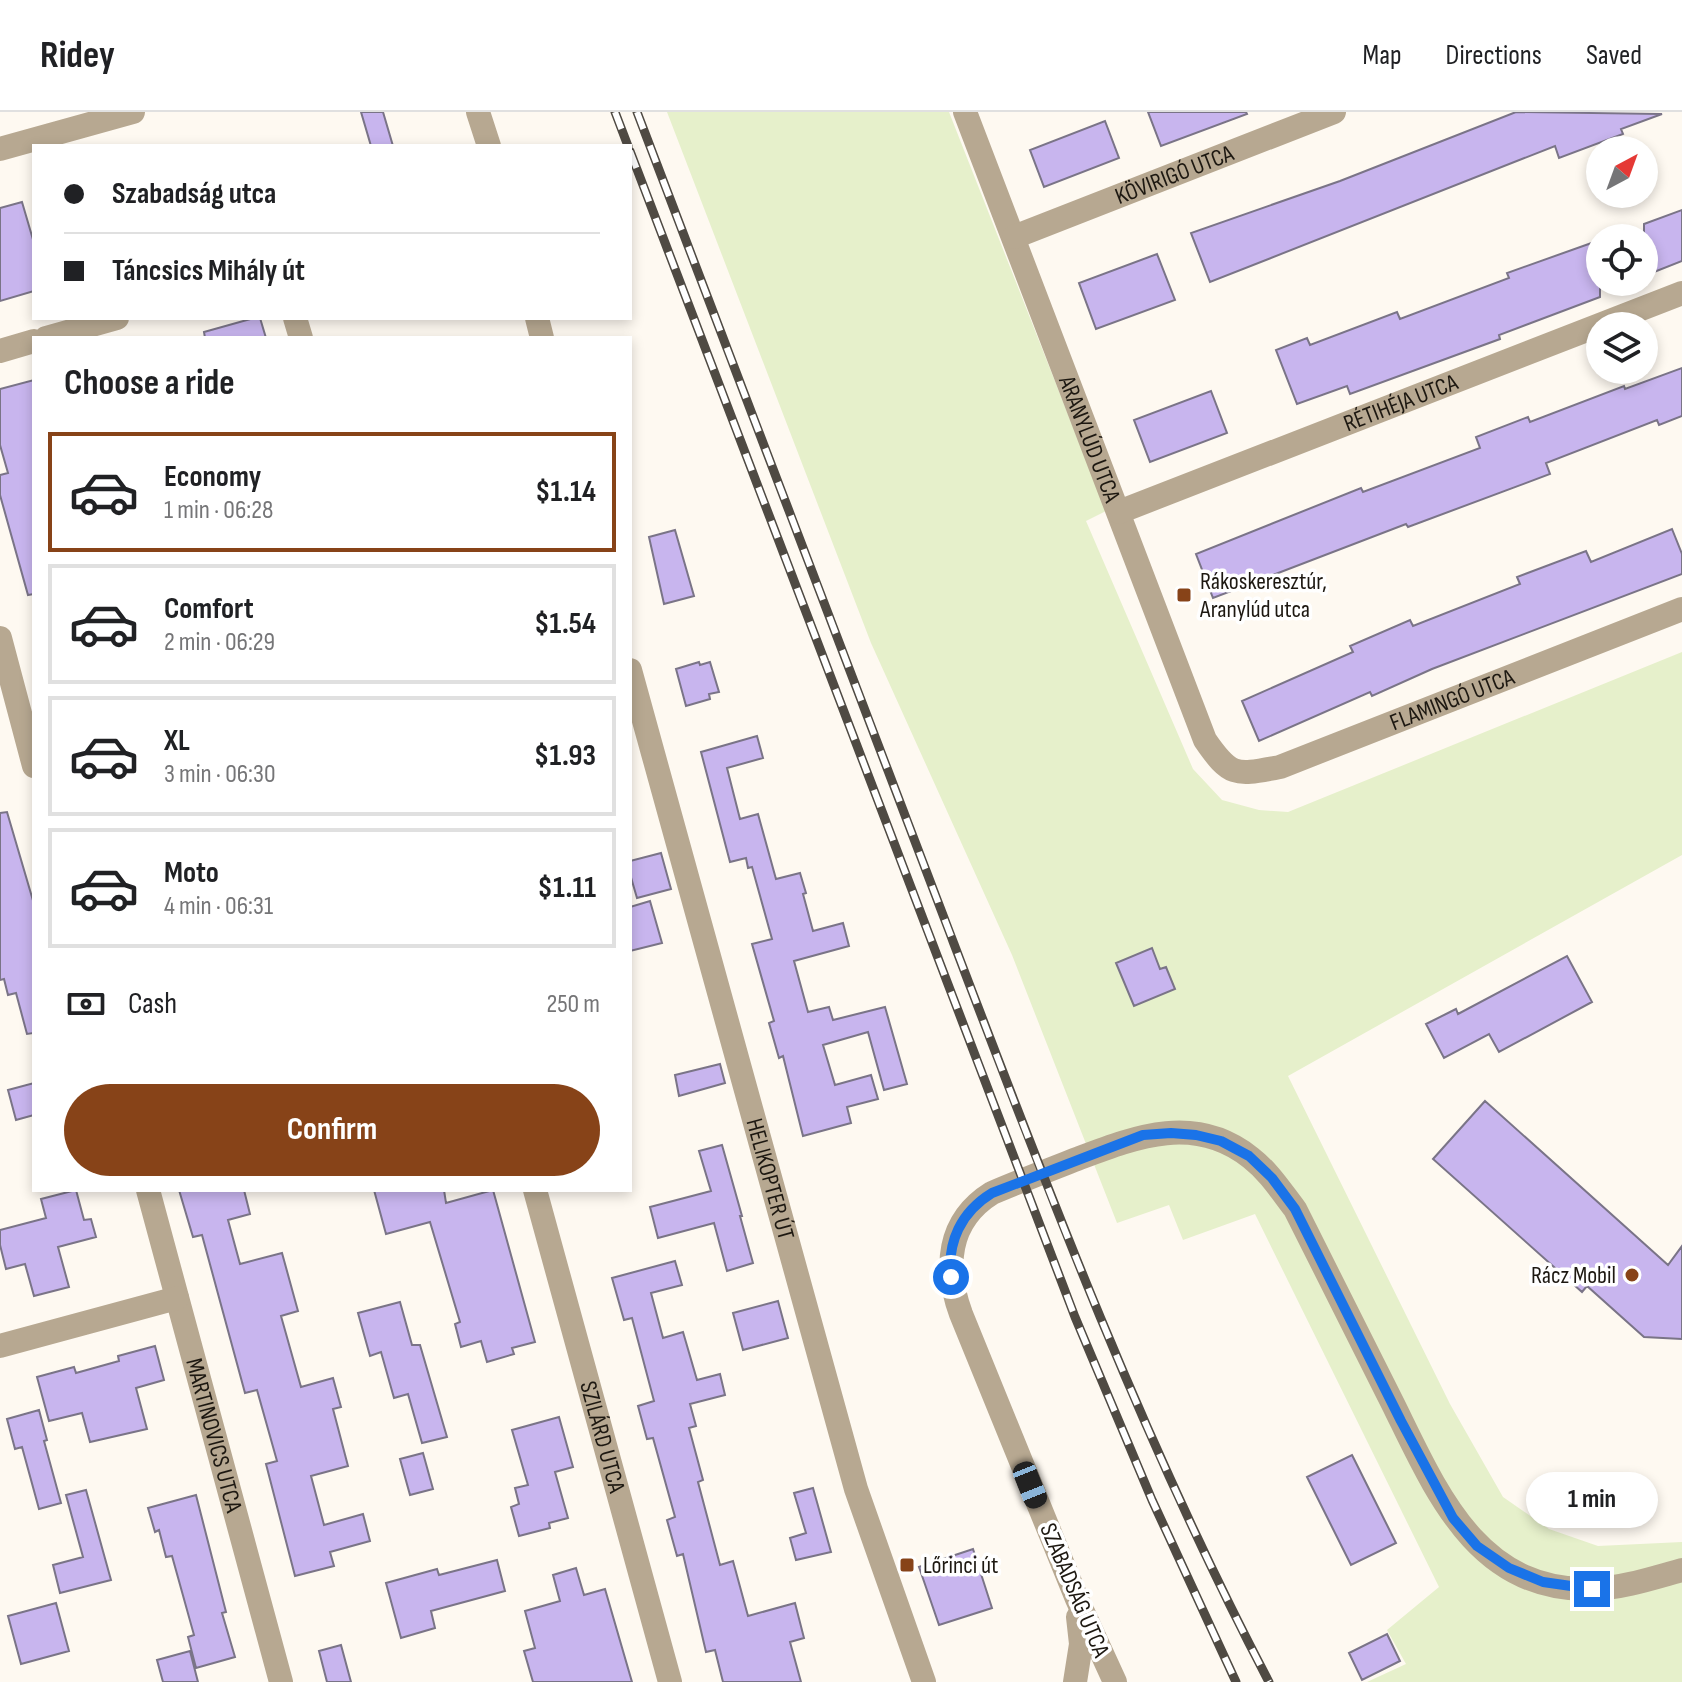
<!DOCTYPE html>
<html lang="en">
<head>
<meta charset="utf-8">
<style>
	body { margin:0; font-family:"Sofia Sans Condensed",sans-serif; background:#f2f2f2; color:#202124; height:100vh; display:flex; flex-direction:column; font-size:30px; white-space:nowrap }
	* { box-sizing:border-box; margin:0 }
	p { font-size:26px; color:#757577 }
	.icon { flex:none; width:44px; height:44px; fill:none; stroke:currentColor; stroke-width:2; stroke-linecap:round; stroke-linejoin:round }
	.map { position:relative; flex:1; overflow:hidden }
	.drawer { position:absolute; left:32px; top:224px; width:600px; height:856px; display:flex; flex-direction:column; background:#fff; border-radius:0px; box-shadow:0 4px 12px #0003 }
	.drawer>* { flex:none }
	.top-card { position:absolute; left:32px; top:32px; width:600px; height:176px; border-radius:0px; box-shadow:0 4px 12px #0003; display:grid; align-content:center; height:176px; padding:0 32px; background:#fff }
	.needle { width:52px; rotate:41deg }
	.fabs { position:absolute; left:1586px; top:24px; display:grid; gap:16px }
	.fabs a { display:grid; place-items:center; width:72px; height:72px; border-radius:50%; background:#fff; box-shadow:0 4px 12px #0003; font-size:40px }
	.end { position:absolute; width:36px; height:36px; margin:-18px; border:10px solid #1a73e8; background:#fff; box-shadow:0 0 0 4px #fff }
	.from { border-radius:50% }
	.bubble { position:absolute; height:56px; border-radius:28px; background:#fff; box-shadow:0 4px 12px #0003; font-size:26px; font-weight:700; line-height:56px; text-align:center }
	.car { position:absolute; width:24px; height:48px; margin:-24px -12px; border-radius:10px; box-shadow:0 0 6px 2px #0007; background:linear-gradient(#222 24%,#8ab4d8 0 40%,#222 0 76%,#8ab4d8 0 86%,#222 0) }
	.top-card b { display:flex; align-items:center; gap:28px; height:76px; font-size:30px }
	.top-card b+b { border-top:2px solid #e0e0e0 }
	.top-card i { width:20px; height:20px; background:#202124 }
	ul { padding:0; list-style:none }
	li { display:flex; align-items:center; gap:24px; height:120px; margin:0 16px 12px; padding:0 16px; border:4px solid #e0e0e0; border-radius:0px }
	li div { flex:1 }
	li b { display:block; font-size:30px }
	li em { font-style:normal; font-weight:700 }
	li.active { border-color:#874318 }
	li>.icon { width:72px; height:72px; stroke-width:1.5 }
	h2 { padding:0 32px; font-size:36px; line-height:96px }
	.pay { display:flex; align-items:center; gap:20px; height:88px; padding:0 32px; font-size:30px }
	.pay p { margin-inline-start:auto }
	.button { display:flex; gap:16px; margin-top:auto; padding:16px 32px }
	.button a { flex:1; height:92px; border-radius:48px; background:#874318; color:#fff; font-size:32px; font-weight:700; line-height:92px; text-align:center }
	header { display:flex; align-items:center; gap:48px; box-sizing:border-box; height:112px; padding:0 40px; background:#fff; border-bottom:2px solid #e0e0e0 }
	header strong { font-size:38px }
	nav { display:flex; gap:44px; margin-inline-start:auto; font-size:28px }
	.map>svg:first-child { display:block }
	.green { fill:#e6f0cb }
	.building { fill:#c8b5ee; stroke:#7a7487; stroke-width:2 }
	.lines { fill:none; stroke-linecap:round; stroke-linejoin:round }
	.minor { stroke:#b7a891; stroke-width:24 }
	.tertiary { stroke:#b7a891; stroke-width:24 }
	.rail-casing { stroke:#4f4a43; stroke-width:9 }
	.rail { stroke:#fff; stroke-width:6; stroke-dasharray:18; stroke-linecap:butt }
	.route { stroke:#1a73e8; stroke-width:10 }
	.poi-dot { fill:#874318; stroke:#fff; stroke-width:3 }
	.labels { text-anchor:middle; stroke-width:7; stroke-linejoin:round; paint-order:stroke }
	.street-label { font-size:24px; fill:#1d1811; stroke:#fff }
	.poi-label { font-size:24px; fill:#1d1811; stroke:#fff; text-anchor:start }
</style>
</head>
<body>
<header>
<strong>Ridey</strong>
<nav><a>Map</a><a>Directions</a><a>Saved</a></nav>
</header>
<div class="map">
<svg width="1682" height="1570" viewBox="0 0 1682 1570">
	<rect width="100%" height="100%" fill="#fef9f1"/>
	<path class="green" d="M667,0H949L1106,399L1086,409L1193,657L1222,688L1259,698L1288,700L1682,540V743L1288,964L1450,1292L1503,1385L1549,1417L1598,1434L1682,1430V1570H1367L1406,1552L1387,1518L1439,1475L1255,1102L1183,1128L1169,1093L1117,1111L1012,843L871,531Z"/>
	<path class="building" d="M361,0H383L393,34H371Z
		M1148,0H1246L1247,2L1161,34Z
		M1516,0L1662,2L1621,17L1623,22L1559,46L1555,34L1210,170L1191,121L1340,69Z
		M1105,9L1119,46L1044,75L1030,38Z
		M22,90L34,131V179L0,189V96Z
		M1682,98V149L1644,164V112Z
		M1600,128V185L1499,223L1500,227L1350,282L1347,274L1297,292L1276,238L1307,226L1310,233L1397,200L1400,207L1509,166L1507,161Z
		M1157,142L1175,188L1096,217L1079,171Z
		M254,206H260L266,226H205L204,220Z
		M1682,256V304L1659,313L1657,308L1546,351L1550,362L1408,415L1406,412L1213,486L1196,442L1361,376L1363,380L1480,336L1476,325L1528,305L1530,310L1624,274L1625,277Z
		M34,268V482L28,483L0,383V363L8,361L0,333V277Z
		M1211,279L1227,321L1150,350L1134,308Z
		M1672,417L1682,442V462L1432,557L1372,584L1370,580L1259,629L1242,589L1353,540L1350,534L1410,508L1413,514L1520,472L1517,465L1586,439L1591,450Z
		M675,418L694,484L664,492L649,425Z
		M699,550L700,553L710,550L719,580L709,582L710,587L686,594L676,557Z
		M757,624L763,646L727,656L740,707L758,702L776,767L800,761L806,781L803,782L813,819L843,811L849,834L794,849L808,900L829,895L833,908L885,895L907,972L884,978L868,920L823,933L835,973L871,963L878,987L847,995L851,1011L803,1024L783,944L779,946L769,911L774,909L752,832L772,827L752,755L748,756L746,746L730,750L701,640Z
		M7,700L34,792V921L27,922L16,881L8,883L4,867L0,868V701Z
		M661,741L671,777L637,786L630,762V749Z
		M650,789L662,831L630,839V795Z
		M1152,836L1160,857L1166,855L1175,877L1134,894L1116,851Z
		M1567,844L1592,890L1499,940L1489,922L1444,946L1426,912L1456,897L1458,902Z
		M720,952L725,971L679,984L675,963Z
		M34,971V1003L16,1008L8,978Z
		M1485,989L1668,1153L1682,1134V1227L1644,1225L1587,1174L1582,1180L1433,1047Z
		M722,1033L742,1104H740L753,1151L727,1159L714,1111L658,1126L650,1095L711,1079L699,1039Z
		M76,1078L84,1108L91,1107L96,1125L58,1135L69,1175L34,1184L25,1152L6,1157L0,1133V1118L46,1106L41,1087Z
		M179,1078H244L250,1102L228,1108L240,1152L282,1141L298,1199L281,1204L301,1275L333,1266L341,1295L333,1297L348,1354L311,1364L324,1413L363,1402L370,1429L330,1440L334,1454L295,1464L266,1352L277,1349L257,1278L245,1281L202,1123L193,1125Z
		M374,1078H444L446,1091L493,1078L535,1230L512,1236L514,1242L487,1250L481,1229L461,1235L455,1212L460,1210L430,1110L386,1122Z
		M675,1149L682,1173L651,1181L663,1226L683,1220L697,1268L720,1262L725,1283L690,1292L696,1314L689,1316L703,1368L698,1370L720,1453L733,1449L748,1504L795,1491L804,1526L790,1530L801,1570H723L715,1538L706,1540L683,1442L677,1444L667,1408L675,1405L653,1326L647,1327L638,1294L654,1289L632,1206L624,1208L612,1166Z
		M778,1189L788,1226L743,1238L733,1201Z
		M400,1190L412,1233H420L447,1325L422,1331L408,1282L394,1286L381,1240L370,1244L358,1201Z
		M155,1234L164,1268L136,1276L147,1317L90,1330L82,1301L49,1309L37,1265L74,1255L76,1261L119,1249L118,1244Z
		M39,1298L47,1328L44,1329L61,1391L39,1397L22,1335L15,1337L7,1307Z
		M559,1305L573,1355L555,1360L568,1406L549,1411L550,1416L519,1424L511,1395L519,1392L515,1376L528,1373L512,1318Z
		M423,1341L433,1377L410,1383L400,1347Z
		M1352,1343L1396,1431L1351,1453L1307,1365Z
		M813,1376L831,1440L796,1448L790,1426L806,1421L794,1381Z
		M86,1378L111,1468L60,1481L53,1453L83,1445L66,1383Z
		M196,1383L226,1500L222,1501L235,1545L196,1556L188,1525L194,1523L172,1444L166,1445L159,1418L155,1420L148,1396Z
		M973,1437L992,1496L939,1513L919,1455Z
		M497,1448L505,1479L431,1499L435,1516L401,1526L386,1471L437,1457L439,1463Z
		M576,1456L584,1483L605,1477L632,1570H533L524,1539L535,1536L525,1499L560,1489L553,1463Z
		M56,1491L69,1539L21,1552L8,1504Z
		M1387,1522L1400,1549L1362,1568L1349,1541Z
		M341,1533L351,1570H327L319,1539Z
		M190,1539L198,1570H163L157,1548Z"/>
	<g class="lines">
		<g class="minor">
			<path id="s1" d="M965,0L1205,628C1231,666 1236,663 1280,655L1682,497"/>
			<path d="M0,37L133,0"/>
			<path id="s2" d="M1014,125L1334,0"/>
			<path d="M295,206L301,226"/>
			<path d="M46,226L117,206"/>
			<path d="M0,239L34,229"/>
			<path id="s3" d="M1119,400L1682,181"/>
			<path d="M0,526L34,654"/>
			<path id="s4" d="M148,1078L281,1570"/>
			<path id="s5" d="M535,1078L670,1570"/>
			<path d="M0,1234L177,1186"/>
		</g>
		<g class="tertiary">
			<path d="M478,0L489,34"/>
			<path d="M537,206L542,226"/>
			<path id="s6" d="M630,558L856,1377L924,1570"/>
			<path d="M1075,1570L1081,1532L1078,1505"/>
			<path d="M1115,1570L1077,1487L961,1202C944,1156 947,1109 992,1081C1020,1069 1049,1058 1077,1047C1135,1025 1195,1001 1251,1046C1269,1060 1281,1079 1295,1097C1327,1162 1360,1227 1393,1292C1436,1379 1477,1481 1593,1477C1623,1476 1653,1466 1682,1458"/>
		</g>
		<defs>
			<path id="rail" d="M615,0L628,34
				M637,0C739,268 841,535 943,803C1042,1063 1140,1324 1269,1570
				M630,39L1075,1205L1152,1388L1236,1570"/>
		</defs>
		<use href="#rail" class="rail-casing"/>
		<use href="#rail" class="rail"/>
	</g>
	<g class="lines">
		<path class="route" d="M951,1165C947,1130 961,1100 992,1081L1143,1023L1171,1021L1196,1023L1221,1029L1249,1044L1272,1066L1295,1097L1401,1309L1453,1406L1477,1434L1509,1456L1543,1470L1592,1477"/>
	</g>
	<g class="poi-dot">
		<rect x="1176" y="475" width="16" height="16" rx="4"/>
		<circle cx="1632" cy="1163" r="8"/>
		<rect x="899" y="1445" width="16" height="16" rx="4"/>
	</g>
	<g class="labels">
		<g class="street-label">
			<text dy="8" stroke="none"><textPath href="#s2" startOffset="172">KÖVIRIGÓ UTCA</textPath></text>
			<text dy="8" stroke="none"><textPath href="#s3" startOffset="302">RÉTIHÉJA UTCA</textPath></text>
			<text dy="8" stroke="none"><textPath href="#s1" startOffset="350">ARANYLÚD UTCA</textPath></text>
			<text dy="8" stroke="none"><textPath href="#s1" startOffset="946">FLAMINGÓ UTCA</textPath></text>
			<text dy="8" stroke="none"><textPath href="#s6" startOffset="528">HELIKOPTER ÚT</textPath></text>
			<text dy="8" stroke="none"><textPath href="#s4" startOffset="254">MARTINOVICS UTCA</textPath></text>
			<text dy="8" stroke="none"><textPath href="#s5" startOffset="256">SZILÁRD UTCA</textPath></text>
			<text transform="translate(1075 1478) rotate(67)" y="8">SZABADSÁG UTCA</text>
		</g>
		<g class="poi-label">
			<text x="1200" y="477">Rákoskeresztúr,<tspan x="1200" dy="28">Aranylúd utca</tspan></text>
			<text x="1616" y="1171" text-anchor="end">Rácz Mobil</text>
			<text x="923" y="1461">Lőrinci út</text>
		</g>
	</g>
</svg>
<div class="fabs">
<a><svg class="needle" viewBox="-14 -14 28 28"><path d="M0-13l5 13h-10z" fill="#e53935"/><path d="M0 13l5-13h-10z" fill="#757577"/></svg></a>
<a><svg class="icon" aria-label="locate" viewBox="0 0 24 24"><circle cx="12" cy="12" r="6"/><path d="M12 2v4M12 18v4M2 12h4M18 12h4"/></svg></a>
<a><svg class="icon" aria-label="layers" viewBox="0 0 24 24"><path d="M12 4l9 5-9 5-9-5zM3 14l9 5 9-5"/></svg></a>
</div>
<i class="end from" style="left:951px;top:1165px"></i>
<i class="end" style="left:1592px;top:1477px"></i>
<div class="bubble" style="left:1526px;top:1360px;width:132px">1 min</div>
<i class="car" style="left:1030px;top:1373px;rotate:158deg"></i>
<div class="top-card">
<b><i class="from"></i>Szabadság utca</b>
<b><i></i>Táncsics Mihály út</b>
</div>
<section class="drawer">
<h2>Choose a ride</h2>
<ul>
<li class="active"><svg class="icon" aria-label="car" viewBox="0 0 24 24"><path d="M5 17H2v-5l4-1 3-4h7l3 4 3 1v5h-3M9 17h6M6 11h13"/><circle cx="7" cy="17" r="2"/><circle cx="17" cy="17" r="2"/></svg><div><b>Economy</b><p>1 min · 06:28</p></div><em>$1.14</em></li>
<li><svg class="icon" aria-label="car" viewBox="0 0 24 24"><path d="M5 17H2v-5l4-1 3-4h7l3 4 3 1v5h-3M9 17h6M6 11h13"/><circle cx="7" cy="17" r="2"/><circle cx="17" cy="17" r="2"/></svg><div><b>Comfort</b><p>2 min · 06:29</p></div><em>$1.54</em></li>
<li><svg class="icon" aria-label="car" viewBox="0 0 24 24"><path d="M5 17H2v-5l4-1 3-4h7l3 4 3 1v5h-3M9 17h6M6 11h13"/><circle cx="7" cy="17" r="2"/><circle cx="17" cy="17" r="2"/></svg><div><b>XL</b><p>3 min · 06:30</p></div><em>$1.93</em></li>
<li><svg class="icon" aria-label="car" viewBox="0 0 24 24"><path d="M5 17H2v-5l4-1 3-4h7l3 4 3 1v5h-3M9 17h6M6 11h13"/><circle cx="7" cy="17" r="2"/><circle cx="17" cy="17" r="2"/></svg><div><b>Moto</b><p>4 min · 06:31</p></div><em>$1.11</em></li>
</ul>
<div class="pay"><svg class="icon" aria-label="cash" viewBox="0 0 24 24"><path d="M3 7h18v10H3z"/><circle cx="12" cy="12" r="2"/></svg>Cash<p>250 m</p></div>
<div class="button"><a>Confirm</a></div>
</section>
</div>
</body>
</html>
